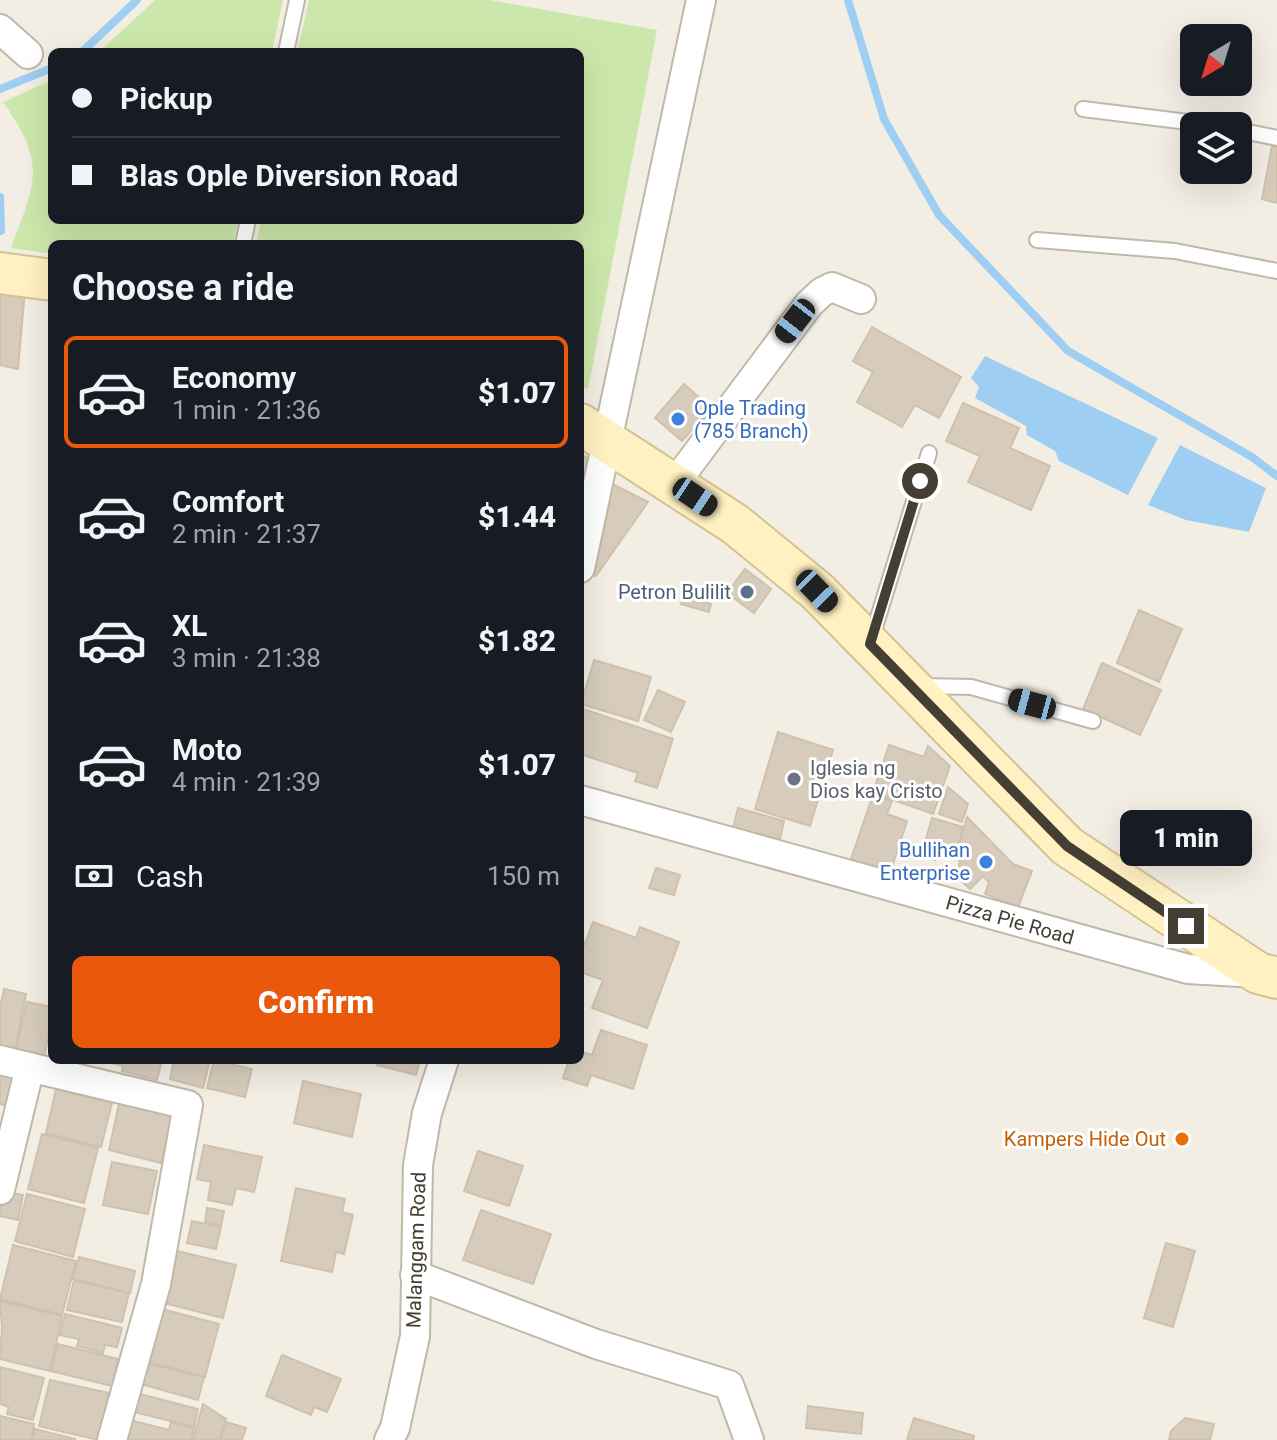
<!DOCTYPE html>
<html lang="en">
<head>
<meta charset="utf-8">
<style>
	body { margin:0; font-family:Roboto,sans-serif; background:#242831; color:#f1f3f6; height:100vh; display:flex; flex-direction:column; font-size:30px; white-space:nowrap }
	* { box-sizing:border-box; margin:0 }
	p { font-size:26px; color:#9ea1a6 }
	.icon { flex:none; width:44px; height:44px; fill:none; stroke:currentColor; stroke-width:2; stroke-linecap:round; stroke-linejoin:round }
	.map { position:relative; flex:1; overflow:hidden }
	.details { position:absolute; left:48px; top:240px; width:536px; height:824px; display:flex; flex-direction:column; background:#171b24; border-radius:12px; box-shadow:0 8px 32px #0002 }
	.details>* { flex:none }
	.banner { position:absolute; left:48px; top:48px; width:536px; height:176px; border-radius:12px; box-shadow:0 8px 32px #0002; display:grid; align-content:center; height:176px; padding:0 24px; background:#171b24 }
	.needle { width:52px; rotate:218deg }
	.tools { position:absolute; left:1180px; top:24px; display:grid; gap:16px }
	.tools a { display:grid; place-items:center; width:72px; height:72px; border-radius:12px; background:#171b24; box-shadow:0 8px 32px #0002; font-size:40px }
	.end { position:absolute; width:36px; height:36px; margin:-18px; border:10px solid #443e34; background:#fff; box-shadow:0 0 0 4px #fff }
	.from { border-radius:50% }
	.bubble { position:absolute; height:56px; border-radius:12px; background:#171b24; box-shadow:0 8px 32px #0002; font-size:26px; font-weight:800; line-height:56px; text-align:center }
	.car { position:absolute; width:24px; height:48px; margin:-24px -12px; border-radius:10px; box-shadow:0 0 6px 2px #0007; background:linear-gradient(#222 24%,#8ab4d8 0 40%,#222 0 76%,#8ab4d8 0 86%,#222 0) }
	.banner b { display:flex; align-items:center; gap:28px; height:76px; font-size:30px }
	.banner b+b { border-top:2px solid #363941 }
	.banner i { width:20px; height:20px; background:#f1f3f6 }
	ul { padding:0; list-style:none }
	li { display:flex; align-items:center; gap:24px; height:112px; margin:0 16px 12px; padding:0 8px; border:4px solid transparent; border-radius:12px }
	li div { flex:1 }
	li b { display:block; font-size:30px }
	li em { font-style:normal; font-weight:800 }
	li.active { border-color:#ea580c }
	li>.icon { width:72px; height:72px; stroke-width:1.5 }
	h2 { padding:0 24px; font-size:36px; line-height:96px }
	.pay { display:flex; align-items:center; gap:20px; height:88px; padding:0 24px; font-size:30px }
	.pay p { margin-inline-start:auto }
	.cta { display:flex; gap:16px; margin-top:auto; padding:16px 24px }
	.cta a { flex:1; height:92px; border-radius:12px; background:#ea580c; color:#fff; font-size:32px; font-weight:800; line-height:92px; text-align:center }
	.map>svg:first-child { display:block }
	.green { fill:#cce7ab }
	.water { fill:#9ecef1 }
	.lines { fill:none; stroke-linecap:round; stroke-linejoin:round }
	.stream { stroke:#9ecef1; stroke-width:8 }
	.building { fill:#d7ccbc; stroke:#cfc1ac; stroke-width:2 }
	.service-casing { stroke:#c0b9a9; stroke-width:18 }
	.minor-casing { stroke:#c0b9a9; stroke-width:32 }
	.secondary-casing { stroke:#d3c292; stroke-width:44 }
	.service { stroke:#fff; stroke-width:14 }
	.minor { stroke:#fff; stroke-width:28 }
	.secondary { stroke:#fff1c1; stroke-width:40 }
	.route { stroke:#443e34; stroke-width:10 }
	.shop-dot { fill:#3f7fe0; stroke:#fff; stroke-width:3 }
	.service-dot { fill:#5c6f8a; stroke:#fff; stroke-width:3 }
	.worship-dot { fill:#6b7280; stroke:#fff; stroke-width:3 }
	.food-dot { fill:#e8710a; stroke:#fff; stroke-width:3 }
	.labels { text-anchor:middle; stroke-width:6; stroke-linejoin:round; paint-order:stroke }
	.shop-label { font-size:20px; fill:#366cbe; stroke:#fff; text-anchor:start }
	.service-label { font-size:20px; fill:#4e5e75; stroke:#fff; text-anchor:end }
	.worship-label { font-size:20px; fill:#5b616d; stroke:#fff; text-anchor:start }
	.street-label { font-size:20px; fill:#443e34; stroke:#fff }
	.food-label { font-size:20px; fill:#c56008; stroke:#fff; text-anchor:end }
</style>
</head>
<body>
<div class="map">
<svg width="1277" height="1440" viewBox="0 0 1277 1440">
	<rect width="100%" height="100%" fill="#f2eee4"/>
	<path class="green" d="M155,0H283L272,52H99Z
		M309,0H490L657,30L588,389L580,386V244H256L261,220H580V52H297Z
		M52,80V220H238L233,244H52V254L11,248C36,181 47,164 3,102Z"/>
	<path class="water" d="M985,356L1158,438L1128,495L1059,461L1055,451L1027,435L1026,426L975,398L979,387L971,378Z
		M1180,445L1266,488L1249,532L1186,520L1148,505Z"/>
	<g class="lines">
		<path class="stream" d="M848,0L884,119L939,215L1068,351L1252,457L1277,476
			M82,52L137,0
			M0,89L52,68
			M0,197L1,231"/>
	</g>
	<path class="building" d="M1272,146L1277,147V203L1262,199Z
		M0,285L25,289L18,369L0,365Z
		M872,327L961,377L939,418L915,405L902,427L857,402L873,372L853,361Z
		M684,384L711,408L682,441L655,418Z
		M963,403L1019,428L1010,448L1050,466L1031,510L968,482L980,456L946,441Z
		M580,454L594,461L580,516Z
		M608,482L648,502L596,576L587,574Z
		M745,569L771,589L754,613L727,593Z
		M684,596L711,604L709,612L681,604Z
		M1139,610L1182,629L1159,682L1117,663Z
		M594,660L651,677L638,721L581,704Z
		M1102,663L1161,690L1140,735L1083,709Z
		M658,690L685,702L671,732L644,720Z
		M580,708L673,739L657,788L635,781L638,773L580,754L582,747H580Z
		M778,732L833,750L810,826L755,809Z
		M889,745L924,757L928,746L950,766L933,814L873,793Z
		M948,787L968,804L962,822L939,814Z
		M873,795L892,801L887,814L907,821L890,873L851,859Z
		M738,808L784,821L780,839L733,828Z
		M967,817L1013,864L1032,871L1018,907L985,894L989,882L983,876L970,889L957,877L960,861L956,857Z
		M932,818L963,827L956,855L938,851L935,860L921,856Z
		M656,868L680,875L674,895L649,888Z
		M593,922L636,938L640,927L679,942L647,1028L592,1008L603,980L580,972V957Z
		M4,989L26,994L14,1055L0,1052V1008Z
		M27,1002L52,1007V1020L43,1062L15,1056Z
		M601,1030L647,1045L633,1089L591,1075L587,1086L563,1078L569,1060H580V1051L592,1055Z
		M108,1060H162L157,1080L122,1071L123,1066L108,1062Z
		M174,1060H210L203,1088L170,1079Z
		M214,1060L252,1069L245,1097L207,1088Z
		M378,1060H420L416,1075L377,1065Z
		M0,1069L25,1076L17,1108L0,1104Z
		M303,1081L361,1094L352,1137L294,1123Z
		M56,1089L112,1103L101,1147L46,1133Z
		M119,1104L172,1116L161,1163L109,1150Z
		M42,1134L98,1148L84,1203L28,1189Z
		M204,1145L262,1157L254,1192L236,1188L232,1205L208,1200L211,1182L197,1179Z
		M478,1151L523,1166L509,1206L464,1191Z
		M112,1162L157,1171L148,1214L103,1205Z
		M296,1188L345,1199L342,1212L353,1215L344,1254L336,1252L332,1272L281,1261Z
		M3,1191L23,1195L18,1220L0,1216Z
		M27,1194L85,1209L73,1257L15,1241Z
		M207,1208L224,1211L221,1226L205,1223Z
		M481,1210L551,1234L533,1284L463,1260Z
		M192,1221L221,1227L216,1249L187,1243Z
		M1166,1243L1195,1251L1173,1327L1144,1318Z
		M13,1245L76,1261L62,1315L0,1299Z
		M173,1250L236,1265L223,1318L160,1302Z
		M79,1257L135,1271L130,1293L73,1279Z
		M74,1280L129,1293L122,1322L67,1310Z
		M0,1301L62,1316L50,1371L0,1359L2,1327Z
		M158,1308L219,1324L205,1377L145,1361Z
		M65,1314L122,1328L117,1347L105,1345L103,1353L77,1346L79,1339L60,1335Z
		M58,1344L118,1359L112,1386L51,1371Z
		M282,1355L341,1379L327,1412L314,1407L311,1415L266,1396Z
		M146,1363L204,1377L198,1400L141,1384Z
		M0,1367L44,1378L33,1420L7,1414L9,1407L0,1404Z
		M50,1380L109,1393L98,1440L39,1426Z
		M136,1393L198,1409L194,1427L131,1411Z
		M203,1404L226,1419L219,1440H193Z
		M808,1406L863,1413L861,1434L806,1428Z
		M0,1416L34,1424L31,1440H0Z
		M914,1418L974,1436L973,1440H907Z
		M1185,1418L1214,1424L1210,1440H1169L1171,1431Z
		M133,1421L169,1430L171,1422L194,1428L191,1440H127Z
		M226,1422L246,1428L242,1440H221Z
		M35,1429L75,1439V1440H32Z"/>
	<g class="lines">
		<defs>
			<path id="service" d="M286,52L297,0
				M1083,109L1220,126
				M1238,130L1277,138
				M1037,240L1175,251L1277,271
				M243,244L248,220
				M871,640L929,453
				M922,686L971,687L1093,721"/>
			<path id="minor" d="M0,29L28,54
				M675,483L809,304L822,292L832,287L861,299
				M580,568L701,0
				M580,800L1188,969L1257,973
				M0,1060L188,1105L156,1284L112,1440
				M0,1190L30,1067
				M415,1275L596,1344L729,1385L749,1440
				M389,1440L395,1428L415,1336L418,1165L427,1113L444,1060"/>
			<path id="secondary" d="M0,273L52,280
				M580,424L735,524L817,591L1067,846L1258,973L1277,978"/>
		</defs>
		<use href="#service" class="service-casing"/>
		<use href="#minor" class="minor-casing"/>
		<use href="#secondary" class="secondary-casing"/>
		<use href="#service" class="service"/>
		<use href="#minor" class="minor"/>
		<use href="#secondary" class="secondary"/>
	</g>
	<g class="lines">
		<path class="route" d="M920,481L870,644L1067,846L1186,926"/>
	</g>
	<g class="shop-dot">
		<circle cx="678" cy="419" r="8"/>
		<circle cx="986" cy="862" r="8"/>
	</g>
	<circle class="service-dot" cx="747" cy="592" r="8"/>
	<circle class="worship-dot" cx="794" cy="779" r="8"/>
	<circle class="food-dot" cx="1182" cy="1139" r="8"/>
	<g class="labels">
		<g class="shop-label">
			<text x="694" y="415">Ople Trading<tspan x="694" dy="23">(785 Branch)</tspan></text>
			<text x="970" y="857" text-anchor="end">Bullihan<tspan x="970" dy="23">Enterprise</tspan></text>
		</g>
		<g class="service-label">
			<text x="731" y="599">Petron Bulilit</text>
		</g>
		<g class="worship-label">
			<text x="810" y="775">Iglesia ng<tspan x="810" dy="23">Dios kay Cristo</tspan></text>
		</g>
		<g class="street-label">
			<text transform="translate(1010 920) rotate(16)" y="7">Pizza Pie Road</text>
			<text transform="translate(416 1250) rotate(-88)" y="7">Malanggam Road</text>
		</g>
		<g class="food-label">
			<text x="1166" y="1146">Kampers Hide Out</text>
		</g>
	</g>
</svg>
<div class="tools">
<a><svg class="needle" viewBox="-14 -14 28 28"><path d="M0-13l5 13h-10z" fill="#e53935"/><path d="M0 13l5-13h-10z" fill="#9ea1a6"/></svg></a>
<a><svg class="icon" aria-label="layers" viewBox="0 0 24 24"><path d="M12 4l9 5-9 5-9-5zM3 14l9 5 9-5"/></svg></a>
</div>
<i class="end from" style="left:920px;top:481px"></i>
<i class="end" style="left:1186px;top:926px"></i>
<div class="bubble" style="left:1120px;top:810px;width:132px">1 min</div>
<i class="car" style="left:795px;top:321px;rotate:218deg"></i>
<i class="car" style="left:695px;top:497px;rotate:124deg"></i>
<i class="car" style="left:817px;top:591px;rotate:136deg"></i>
<i class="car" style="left:1032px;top:704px;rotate:285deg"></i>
<div class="banner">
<b><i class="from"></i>Pickup</b>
<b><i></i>Blas Ople Diversion Road</b>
</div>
<section class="details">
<h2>Choose a ride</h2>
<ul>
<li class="active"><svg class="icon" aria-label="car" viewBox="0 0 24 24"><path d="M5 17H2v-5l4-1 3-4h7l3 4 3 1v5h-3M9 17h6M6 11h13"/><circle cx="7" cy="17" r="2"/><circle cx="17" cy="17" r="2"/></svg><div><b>Economy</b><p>1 min · 21:36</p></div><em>$1.07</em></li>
<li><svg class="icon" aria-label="car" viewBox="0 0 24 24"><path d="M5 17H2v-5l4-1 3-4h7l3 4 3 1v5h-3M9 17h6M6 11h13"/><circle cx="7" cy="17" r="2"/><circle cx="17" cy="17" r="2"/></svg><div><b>Comfort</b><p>2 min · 21:37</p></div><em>$1.44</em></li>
<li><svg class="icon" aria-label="car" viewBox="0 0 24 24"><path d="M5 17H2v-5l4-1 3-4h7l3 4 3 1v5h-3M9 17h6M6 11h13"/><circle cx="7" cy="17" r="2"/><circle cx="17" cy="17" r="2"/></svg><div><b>XL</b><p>3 min · 21:38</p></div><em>$1.82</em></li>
<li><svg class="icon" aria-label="car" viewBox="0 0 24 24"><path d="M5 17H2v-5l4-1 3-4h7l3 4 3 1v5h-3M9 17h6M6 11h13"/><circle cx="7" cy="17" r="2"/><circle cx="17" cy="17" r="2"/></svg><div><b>Moto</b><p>4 min · 21:39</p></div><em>$1.07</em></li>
</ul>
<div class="pay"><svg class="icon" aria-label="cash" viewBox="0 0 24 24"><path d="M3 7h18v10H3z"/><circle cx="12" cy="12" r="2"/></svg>Cash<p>150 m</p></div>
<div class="cta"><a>Confirm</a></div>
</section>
</div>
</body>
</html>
